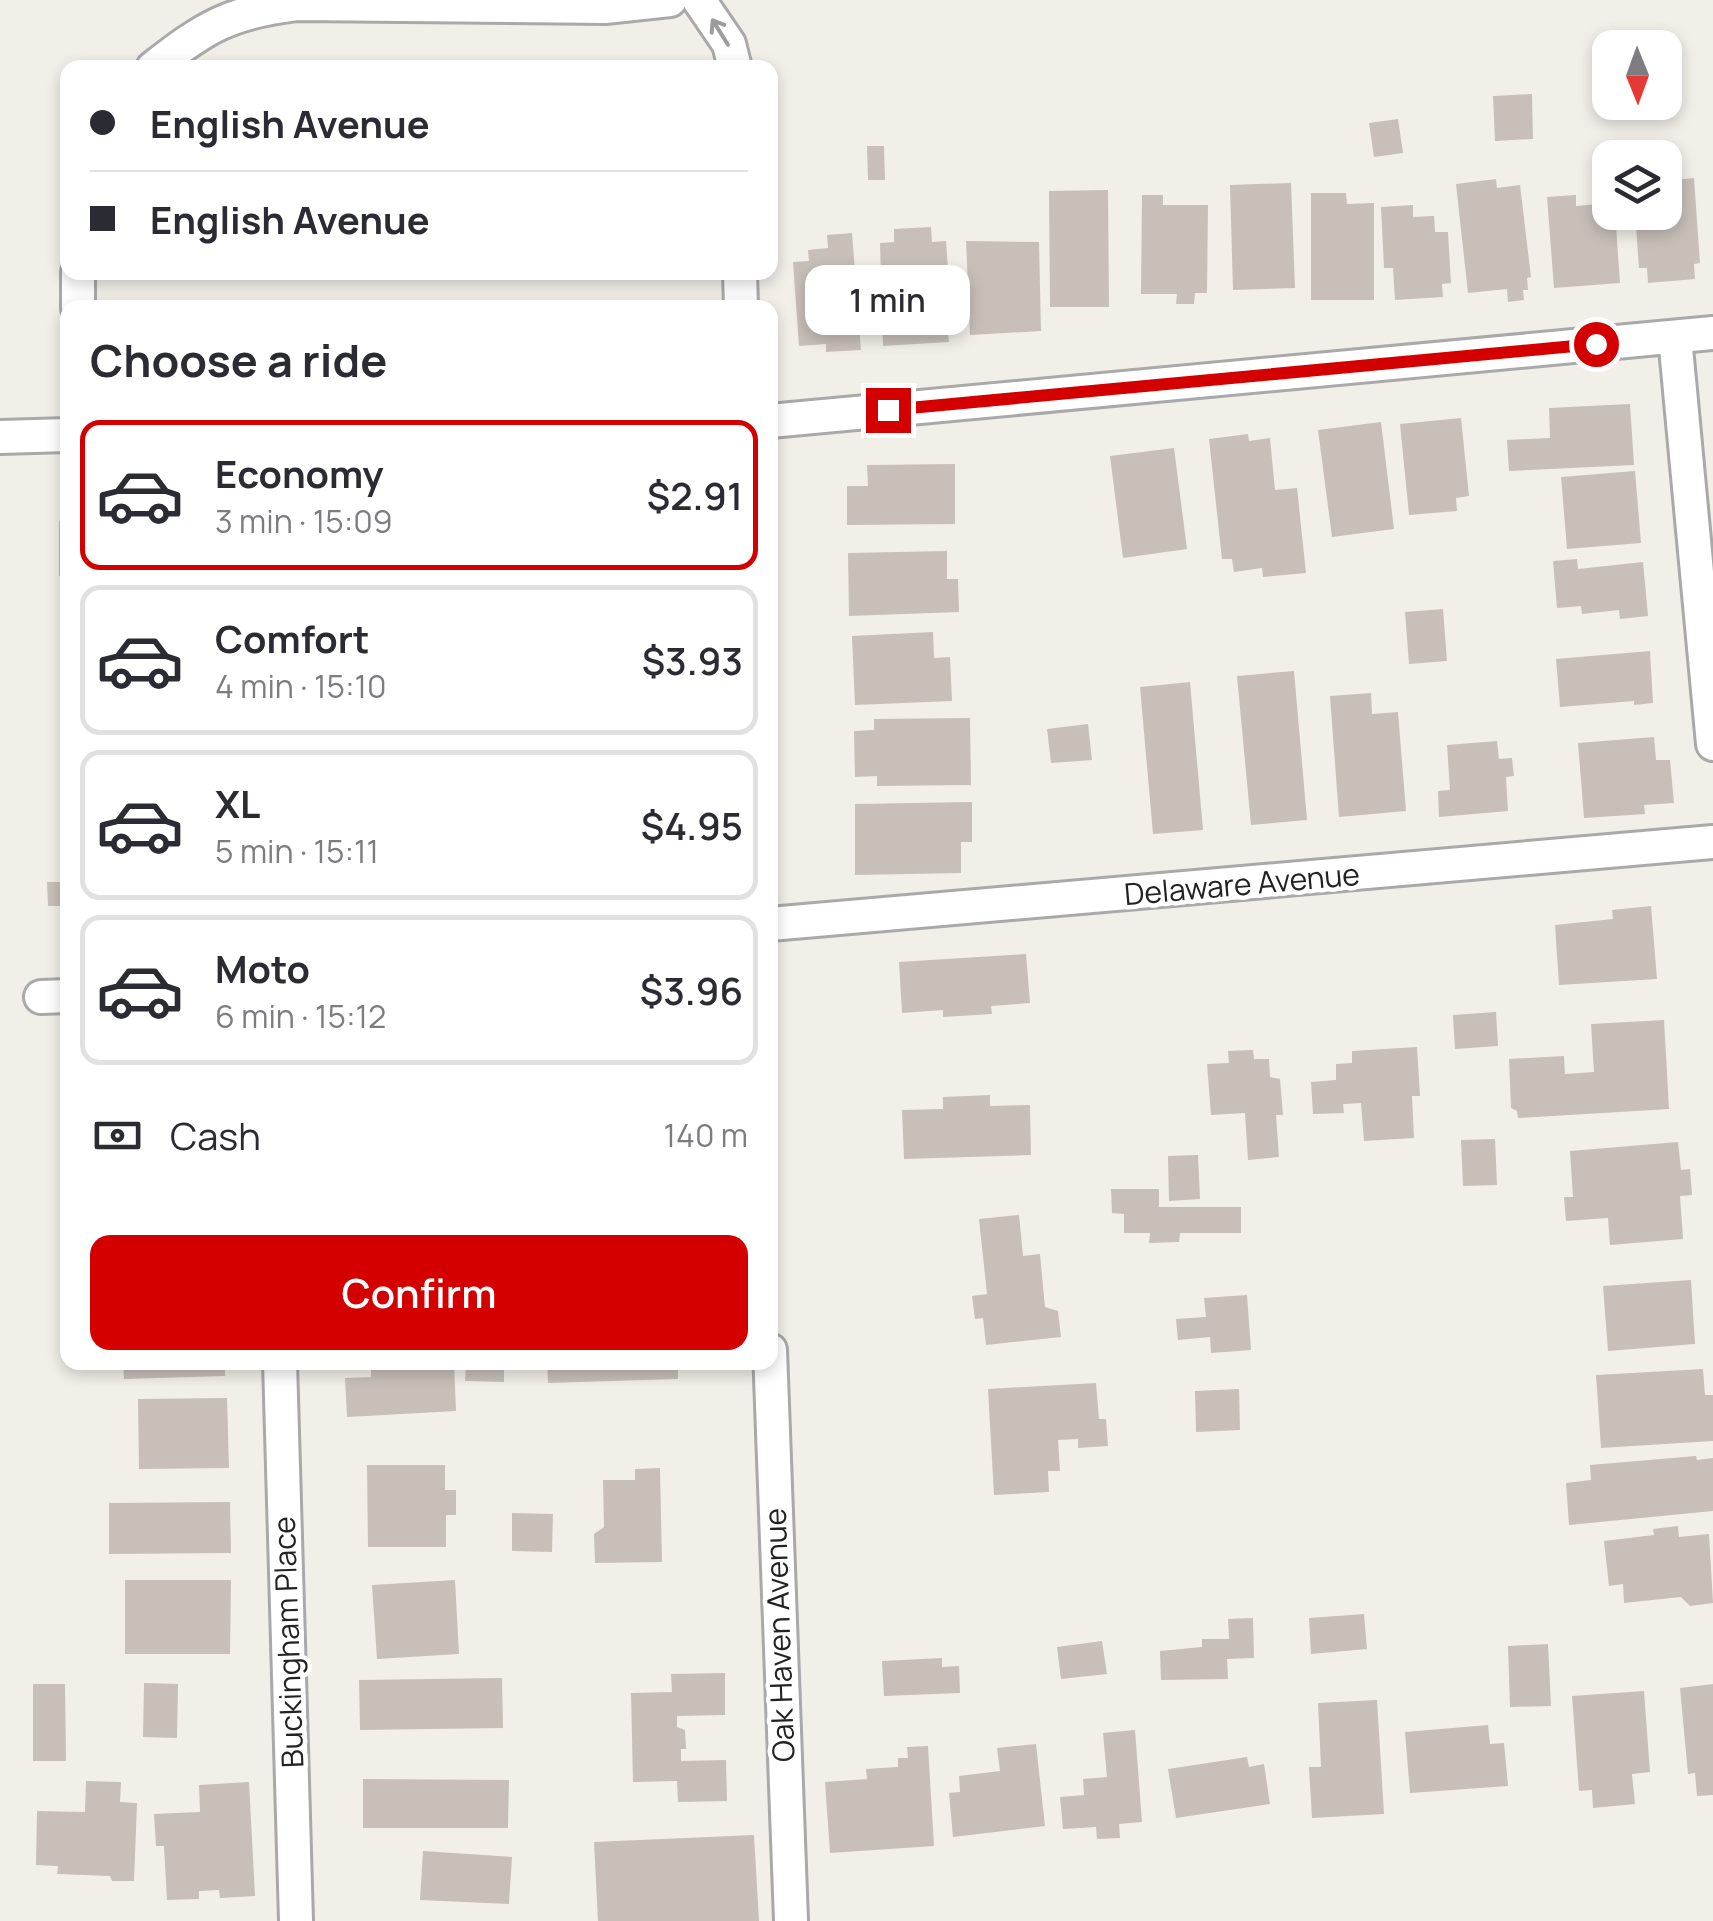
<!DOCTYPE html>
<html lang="en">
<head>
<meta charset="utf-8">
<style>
	body { margin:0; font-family:Manrope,sans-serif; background:#f7f7f7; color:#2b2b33; height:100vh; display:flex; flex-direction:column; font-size:38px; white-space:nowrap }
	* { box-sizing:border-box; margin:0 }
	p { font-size:32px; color:#7c7c81 }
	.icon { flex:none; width:55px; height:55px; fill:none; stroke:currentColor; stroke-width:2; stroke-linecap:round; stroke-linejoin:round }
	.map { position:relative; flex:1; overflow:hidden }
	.drawer { position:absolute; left:60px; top:300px; width:718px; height:1070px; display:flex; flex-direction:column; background:#fff; border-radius:20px; box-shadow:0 5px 15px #0003 }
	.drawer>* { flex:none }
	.top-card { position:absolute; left:60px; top:60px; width:718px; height:220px; border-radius:20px; box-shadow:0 5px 15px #0003; display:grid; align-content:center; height:220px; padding:0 30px; background:#fff }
	.needle { width:65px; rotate:179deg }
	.buttons { position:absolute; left:1592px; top:30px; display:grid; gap:20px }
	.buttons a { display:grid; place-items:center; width:90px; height:90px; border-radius:20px; background:#fff; box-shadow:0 5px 15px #0003; font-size:50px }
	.end { position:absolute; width:45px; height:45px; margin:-22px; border:12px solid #d40000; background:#fff; box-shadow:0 0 0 5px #fff }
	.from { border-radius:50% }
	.bubble { position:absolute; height:70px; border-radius:20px; background:#fff; box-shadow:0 5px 15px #0003; font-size:32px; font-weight:600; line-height:70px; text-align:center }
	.top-card b { display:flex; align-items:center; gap:35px; height:95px; font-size:38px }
	.top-card b+b { border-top:2px solid #e1e1e2 }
	.top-card i { width:25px; height:25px; background:#2b2b33 }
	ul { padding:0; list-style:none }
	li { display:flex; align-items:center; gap:30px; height:150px; margin:0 20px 15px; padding:0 10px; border:5px solid #e1e1e2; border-radius:20px }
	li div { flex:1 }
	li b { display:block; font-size:38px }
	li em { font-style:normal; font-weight:600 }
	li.current { border-color:#d40000 }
	li>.icon { width:90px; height:90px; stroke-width:1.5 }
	h2 { padding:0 30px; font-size:45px; line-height:120px }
	.pay { display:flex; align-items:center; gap:25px; height:110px; padding:0 30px; font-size:38px }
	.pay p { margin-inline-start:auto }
	.action { display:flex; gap:20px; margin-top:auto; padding:20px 30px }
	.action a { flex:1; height:115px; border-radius:20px; background:#d40000; color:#fff; font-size:40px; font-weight:600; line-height:115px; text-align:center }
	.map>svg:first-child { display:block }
	.building { fill:#c7bfb8 }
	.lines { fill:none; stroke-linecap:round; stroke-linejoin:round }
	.street-casing { stroke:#a9a9a9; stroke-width:38 }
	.street { stroke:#fff; stroke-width:32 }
	.oneway { stroke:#9c9c9c }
	.route { stroke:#d40000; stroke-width:12 }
	.labels { text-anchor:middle; stroke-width:9; stroke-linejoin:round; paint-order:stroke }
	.street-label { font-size:30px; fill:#222; stroke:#fff }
</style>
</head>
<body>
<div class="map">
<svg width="1713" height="1921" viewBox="0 0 1713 1921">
	<rect width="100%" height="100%" fill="#f2efe9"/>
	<path class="building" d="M1532,94L1533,139L1495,141L1493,96Z
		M1398,119L1403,153L1374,157L1369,123Z
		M867,146H884L885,180H868Z
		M1694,178L1700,263L1694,264L1695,279L1648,283L1647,268H1639L1635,212H1665V181Z
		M1496,179L1497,188L1520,185L1531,277L1527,278L1528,290H1523L1524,300L1508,302L1507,289L1468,293L1456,184Z
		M1291,183L1295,288L1233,290L1230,185Z
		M1108,190L1109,307H1050L1049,191Z
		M1311,193H1346L1347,204L1374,203V300H1311Z
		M1142,195H1163V205H1208L1207,293H1195L1194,304H1176L1177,294H1141Z
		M1576,195V206L1610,203V212H1615L1620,283L1554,288L1547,197Z
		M1413,205V217L1434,216L1435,232H1448L1451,283L1442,284L1443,297L1395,300L1393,268H1384L1381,207Z
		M931,227L932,242L946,241L952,325L947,326L949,342L883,346L880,243L894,242V229Z
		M852,233L861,350L826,352V344L799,346L793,262L809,261L808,250L828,248L827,235Z
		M966,241L1039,242L1041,331L970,335Z
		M1630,404L1634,465L1509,471L1507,440L1550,438L1549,408Z
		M1461,418L1469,496L1456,498L1457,511L1409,515L1400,424Z
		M1381,422L1394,529L1332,537L1318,430Z
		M1248,434L1249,441L1270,438L1275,490L1297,488L1306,573L1263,577L1262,568L1234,572L1232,559H1222L1209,439Z
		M1174,448L1187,549L1123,558L1110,456Z
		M955,464V524L847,525V486H868L867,465Z
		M1635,471L1641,543L1567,549L1561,477Z
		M59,521H68V576H59Z
		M947,551V579H958L959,612L849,616L848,553Z
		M1577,559L1578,569L1643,562L1648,616L1620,619L1619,610L1582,614L1581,606L1557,608L1553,561Z
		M1443,609L1447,661L1409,664L1405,612Z
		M933,632L934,658L950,657L952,701L855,705L852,636Z
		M1650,651L1653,703L1634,705V701L1560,707L1556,659Z
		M1294,671L1307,820L1251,825L1237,676Z
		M1190,682L1203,830L1153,834L1140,687Z
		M1371,693L1372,714L1398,712L1406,811L1339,817L1330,696Z
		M970,718L971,785L877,786V776L855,777L854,731L874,730V719Z
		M1088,724L1092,760L1051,763L1047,729Z
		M1654,737L1656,760H1670L1674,803L1644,805L1645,814L1584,818L1578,743Z
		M1497,741L1499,759L1512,758L1514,776L1506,777L1508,811L1439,817L1438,791L1450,790L1447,745Z
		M972,802V842H961V873L855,875V804Z
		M68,856V906H48L47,882H60V857Z
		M1651,906L1657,979L1559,985L1555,925L1613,919L1612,910Z
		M1026,954L1030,1003L991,1006L992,1014L943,1017V1010L902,1013L899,962Z
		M1496,1012L1498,1046L1455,1049L1453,1015Z
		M1664,1020L1669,1109L1518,1118L1517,1111L1511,1108L1509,1059L1564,1056L1565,1074L1594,1072L1591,1024Z
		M1417,1047L1420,1096H1412L1414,1138L1364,1141L1361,1103L1343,1104L1344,1113L1313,1114L1311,1082L1336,1080V1064L1352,1063V1051Z
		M1253,1050L1254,1059H1269L1270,1077L1280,1079L1283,1115H1276L1279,1157L1248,1160L1245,1113L1211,1115L1207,1064L1229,1063L1228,1051Z
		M990,1095V1106L1030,1105L1031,1155L904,1159L902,1110L943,1109V1097Z
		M1495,1139L1497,1185L1463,1186L1461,1140Z
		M1678,1142L1681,1170L1690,1169L1692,1195L1680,1196L1683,1239L1610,1245L1608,1218L1566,1221L1564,1197H1573L1570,1151Z
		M1198,1155L1200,1199L1169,1201L1168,1156Z
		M1111,1189H1159V1207H1241V1233H1180L1179,1242L1149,1243L1150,1233H1124V1214L1112,1213Z
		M1019,1215L1023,1256L1040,1254L1045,1307L1058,1311L1061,1337L986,1345L983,1318L975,1319L972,1296L987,1294L979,1219Z
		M1691,1280L1695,1344L1608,1351L1603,1286Z
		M1247,1295L1251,1350L1211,1353L1210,1337L1178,1340L1176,1319L1206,1317L1204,1298Z
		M123,1362H225V1376L124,1379Z
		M371,1362H454L456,1411L347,1417L345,1378L371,1377Z
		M466,1362H504V1382L465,1381Z
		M547,1362H678V1379L548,1383Z
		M1703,1369L1705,1395H1713V1441L1601,1448L1596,1375Z
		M1096,1383L1099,1419H1106L1108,1446L1078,1448V1439L1058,1440L1060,1471H1048L1049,1492L994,1495L988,1389Z
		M1239,1389L1240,1430L1196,1432L1195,1391Z
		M227,1398L229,1468L139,1469L138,1399Z
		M1696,1456L1697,1460L1713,1458V1511L1569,1525L1566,1483L1591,1480L1590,1465Z
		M367,1465H445V1490H456V1515H446V1547H368Z
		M660,1468L662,1562L595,1563L594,1534L604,1527L603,1480H635V1469Z
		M230,1502L231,1553L109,1554V1503Z
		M512,1513L553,1514L552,1552L512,1551Z
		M1678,1526L1679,1537L1709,1534L1713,1603L1690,1606L1681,1597L1624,1603L1623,1584L1609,1586L1604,1541L1654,1535L1653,1529Z
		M125,1580H231L230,1654H125Z
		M455,1580L459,1654L377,1659L372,1585Z
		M1364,1614L1367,1649L1311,1654L1309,1618Z
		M1253,1618L1254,1658L1227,1659L1228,1679L1161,1680L1160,1651L1202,1647V1639H1229L1228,1619Z
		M1102,1641L1107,1674L1061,1679L1057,1647Z
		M1548,1644L1551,1706L1510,1707L1508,1646Z
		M942,1658V1667L959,1666L960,1693L884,1696L882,1661Z
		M725,1673V1715L677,1716V1727L685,1730L686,1749H681V1761L726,1760L727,1801L678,1802L677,1781L633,1782L631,1693L672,1692L671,1674Z
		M502,1678L503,1728L360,1730L359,1680Z
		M144,1683L178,1684L177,1738L143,1737Z
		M33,1684H65L66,1761H33Z
		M1713,1684V1795L1697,1796L1695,1773L1688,1774L1680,1688Z
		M1644,1691L1650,1772L1632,1774L1635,1804L1593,1808L1592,1790L1579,1791L1572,1696Z
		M1377,1700L1384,1814L1312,1818L1309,1767H1321L1318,1703Z
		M1488,1725L1490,1744L1504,1743L1508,1786L1410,1793L1405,1732Z
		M1135,1730L1142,1822L1119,1824L1120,1838L1097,1839L1096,1827L1063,1829L1060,1797L1084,1795L1083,1779L1107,1777L1103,1733Z
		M1036,1744L1045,1826L953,1837L949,1793L960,1792L959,1776L1000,1771L997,1748Z
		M928,1746L934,1846L830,1853L825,1782L867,1779L866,1769L898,1767V1758H908L907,1747Z
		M1247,1757L1249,1767L1264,1764L1270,1804L1176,1818L1168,1769Z
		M363,1779L509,1780L508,1828H363Z
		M86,1781L121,1782L120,1802L137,1803L134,1881H112L110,1876L57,1874L58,1866L36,1865L37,1811L85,1812Z
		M249,1782L255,1896L220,1898L219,1890L199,1891V1899L167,1900L164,1846H156L154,1814L200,1812L199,1785Z
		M754,1835L759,1921H598L594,1842Z
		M423,1851L512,1857L509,1904L420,1900Z"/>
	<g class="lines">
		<defs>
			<path id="street" d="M699,0L729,44L735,68
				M153,68C205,27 230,12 297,4L605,7L670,0
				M78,272V308
				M740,272L741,308
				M1675,337L1713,744
				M770,421L1713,333
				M0,437L68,435
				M770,924L1713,842
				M41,997L68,996
				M770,1350L791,1921
				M280,1362L296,1921"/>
		</defs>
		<use href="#street" class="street-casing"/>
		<use href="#street" class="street"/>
	</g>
	<defs><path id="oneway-shaft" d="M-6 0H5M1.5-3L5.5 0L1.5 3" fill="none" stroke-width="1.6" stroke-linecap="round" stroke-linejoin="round" transform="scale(2.5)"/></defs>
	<use class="oneway" href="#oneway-shaft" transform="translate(720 32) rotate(-122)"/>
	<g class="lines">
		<path class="route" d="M888,410L1596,344"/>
	</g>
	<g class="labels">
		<g class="street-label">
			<text transform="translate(1242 885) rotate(-5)" y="10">Delaware Avenue</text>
			<text transform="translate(780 1635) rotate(-92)" y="10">Oak Haven Avenue</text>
			<text transform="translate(289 1642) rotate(-92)" y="10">Buckingham Place</text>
		</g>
	</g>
</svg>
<div class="buttons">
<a><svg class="needle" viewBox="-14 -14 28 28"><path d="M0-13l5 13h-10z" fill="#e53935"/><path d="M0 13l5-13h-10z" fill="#7c7c81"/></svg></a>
<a><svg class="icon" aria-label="layers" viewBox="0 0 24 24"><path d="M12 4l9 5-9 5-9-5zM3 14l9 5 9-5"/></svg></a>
</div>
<i class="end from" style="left:1596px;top:344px"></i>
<i class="end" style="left:888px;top:410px"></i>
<div class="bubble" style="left:805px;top:265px;width:165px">1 min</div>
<div class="top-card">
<b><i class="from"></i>English Avenue</b>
<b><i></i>English Avenue</b>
</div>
<section class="drawer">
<h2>Choose a ride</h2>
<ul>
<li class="current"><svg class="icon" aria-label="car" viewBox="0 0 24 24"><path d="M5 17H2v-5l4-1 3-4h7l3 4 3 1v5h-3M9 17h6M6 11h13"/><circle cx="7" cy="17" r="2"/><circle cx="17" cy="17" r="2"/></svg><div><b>Economy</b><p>3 min · 15:09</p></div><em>$2.91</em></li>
<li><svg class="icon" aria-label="car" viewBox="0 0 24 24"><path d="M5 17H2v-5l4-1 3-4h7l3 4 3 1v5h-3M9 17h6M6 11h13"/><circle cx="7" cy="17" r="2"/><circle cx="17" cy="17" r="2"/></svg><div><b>Comfort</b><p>4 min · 15:10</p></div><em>$3.93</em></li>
<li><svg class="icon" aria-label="car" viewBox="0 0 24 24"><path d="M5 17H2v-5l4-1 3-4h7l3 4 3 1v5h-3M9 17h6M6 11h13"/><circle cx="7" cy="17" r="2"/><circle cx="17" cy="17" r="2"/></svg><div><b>XL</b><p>5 min · 15:11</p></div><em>$4.95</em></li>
<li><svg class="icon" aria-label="car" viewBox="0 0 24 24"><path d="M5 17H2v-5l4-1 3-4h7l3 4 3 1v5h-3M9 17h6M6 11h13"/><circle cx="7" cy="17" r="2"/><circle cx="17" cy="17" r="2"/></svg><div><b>Moto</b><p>6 min · 15:12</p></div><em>$3.96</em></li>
</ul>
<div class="pay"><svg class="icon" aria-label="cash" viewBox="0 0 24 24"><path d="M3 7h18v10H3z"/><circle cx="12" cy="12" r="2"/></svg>Cash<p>140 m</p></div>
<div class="action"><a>Confirm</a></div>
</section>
</div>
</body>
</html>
